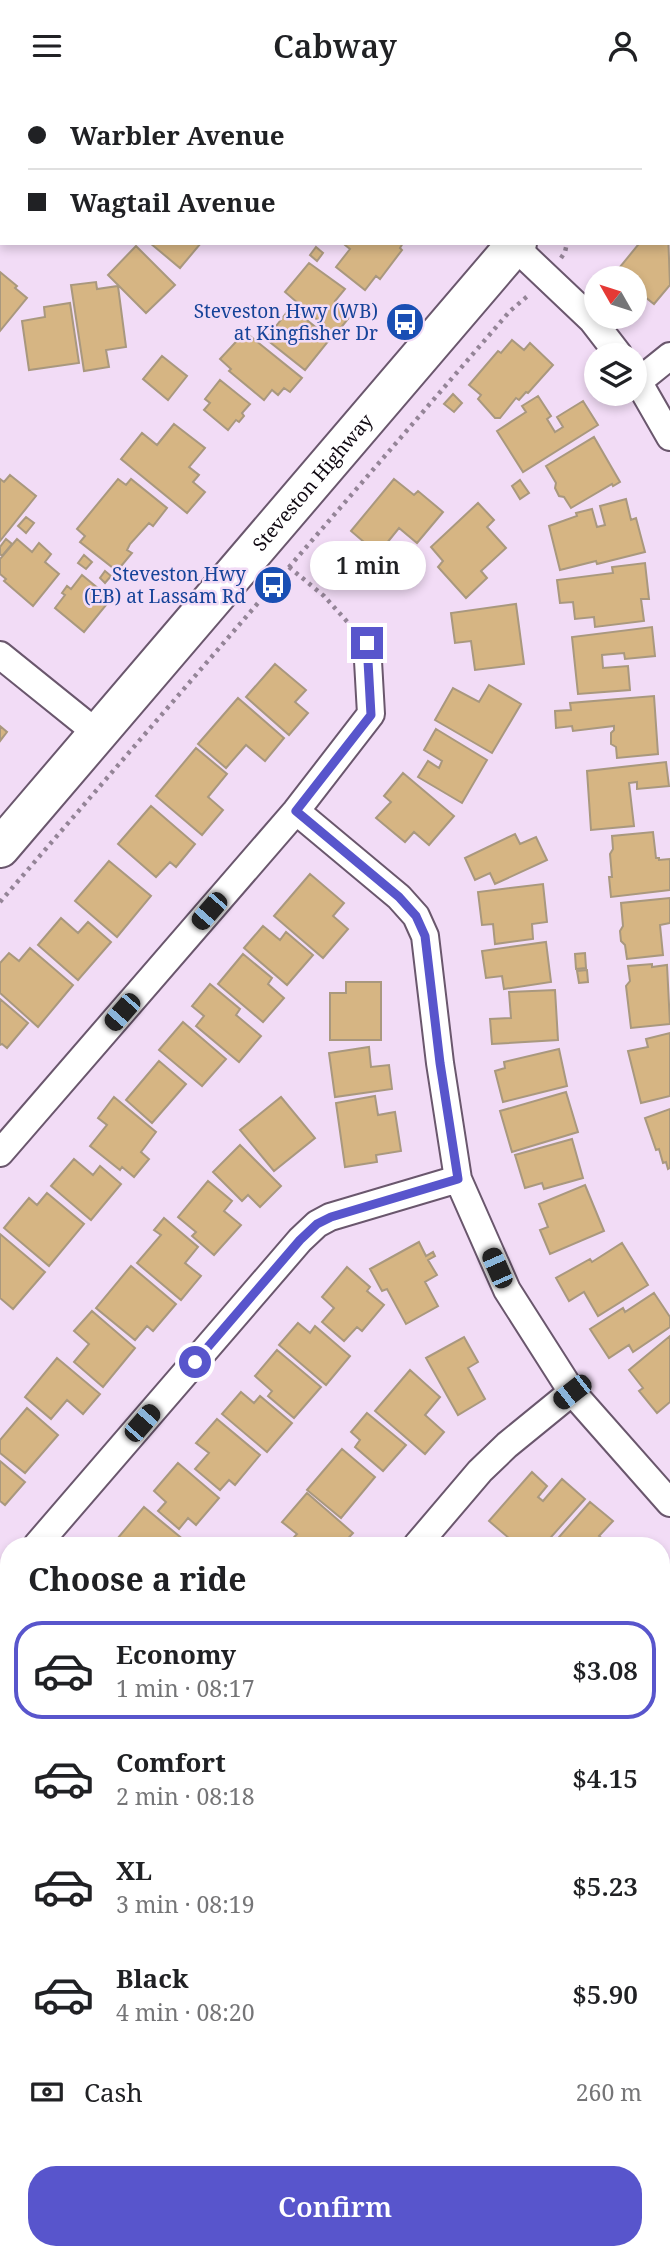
<!DOCTYPE html>
<html lang="en">
<head>
<meta charset="utf-8">
<style>
	body { margin:0; font-family:"Noto Serif",serif; background:#f6f6f6; color:#202124; height:100vh; display:flex; flex-direction:column; font-size:26px; white-space:nowrap }
	* { box-sizing:border-box; margin:0 }
	p { font-size:23px; color:#757577 }
	.icon { flex:none; width:38px; height:38px; fill:none; stroke:currentColor; stroke-width:2; stroke-linecap:round; stroke-linejoin:round }
	.map { position:relative; flex:1; overflow:hidden }
	.details { position:absolute; left:0px; top:1446px; width:670px; height:723px; display:flex; flex-direction:column; background:#fff; border-radius:28px 28px 0 0; box-shadow:0 4px 10px #0003 }
	.details>* { flex:none }
	.top-card { position:absolute; left:0px; top:0px; width:670px; height:154px; box-shadow:0 4px 10px #0003; display:grid; align-content:center; height:154px; padding:0 28px; background:#fff }
	.needle { width:46px; rotate:309deg }
	.fabs { position:absolute; left:584px; top:175px; display:grid; gap:14px }
	.fabs a { display:grid; place-items:center; width:63px; height:63px; border-radius:50%; background:#fff; box-shadow:0 4px 10px #0003; font-size:35px }
	.end { position:absolute; width:32px; height:32px; margin:-16px; border:9px solid #5855cc; background:#fff; box-shadow:0 0 0 4px #fff }
	.from { border-radius:50% }
	.bubble { position:absolute; height:49px; border-radius:24px; background:#fff; box-shadow:0 4px 10px #0003; font-size:23px; font-weight:600; line-height:49px; text-align:center }
	.car { position:absolute; width:21px; height:42px; margin:-21px -10px; border-radius:9px; box-shadow:0 0 5px 2px #0007; background:linear-gradient(#222 24%,#8ab4d8 0 40%,#222 0 76%,#8ab4d8 0 86%,#222 0) }
	.top-card b { display:flex; align-items:center; gap:24px; height:66px; font-size:26px }
	.top-card b+b { border-top:2px solid #e0e0e0 }
	.top-card i { width:18px; height:18px; background:#202124 }
	ul { padding:0; list-style:none }
	li { display:flex; align-items:center; gap:21px; height:98px; margin:0 14px 10px; padding:0 14px; border:4px solid transparent; border-radius:28px }
	li div { flex:1 }
	li b { display:block; font-size:26px }
	li em { font-style:normal; font-weight:600 }
	li.selected { border-color:#5855cc }
	li>.icon { width:63px; height:63px; stroke-width:1.5 }
	h2 { padding:0 28px; font-size:32px; line-height:84px }
	.pay { display:flex; align-items:center; gap:18px; height:77px; padding:0 28px; font-size:26px }
	.pay p { margin-inline-start:auto }
	.button { display:flex; gap:14px; margin-top:auto; padding:14px 28px }
	.button a { flex:1; height:80px; border-radius:28px; background:#5855cc; color:#fff; font-size:28px; font-weight:600; line-height:80px; text-align:center }
	header { display:flex; justify-content:space-between; align-items:center; height:91px; padding:0 28px; background:#fff; font-size:32px; font-weight:600 }
	.map>svg:first-child { display:block }
	.green { fill:#cad8ab }
	.building { fill:#d6b583; stroke:#a9987e; stroke-width:2 }
	.lines { fill:none; stroke-linecap:round; stroke-linejoin:round }
	.service-casing { stroke:#6a576d; stroke-width:18 }
	.minor-casing { stroke:#6a576d; stroke-width:30 }
	.secondary-casing { stroke:#6a576d; stroke-width:42 }
	.path { stroke:#948497; stroke-width:4.5; stroke-dasharray:3.5 5; stroke-linecap:butt }
	.service { stroke:#fff; stroke-width:14 }
	.minor { stroke:#fff; stroke-width:26 }
	.secondary { stroke:#fff; stroke-width:38 }
	.route { stroke:#5855cc; stroke-width:9 }
	.labels { text-anchor:middle; stroke-width:5; stroke-linejoin:round; paint-order:stroke }
	.transit-label { font-size:19px; fill:#164399; stroke:#f2dcf6; text-anchor:end }
	.street-label { font-size:19px; fill:#0f0811; stroke:#f2dcf6 }
</style>
</head>
<body>
<header><svg class="icon" aria-label="menu" viewBox="0 0 24 24"><path d="M4 6h16M4 12h16M4 18h16"/></svg>Cabway<svg class="icon" aria-label="person" viewBox="0 0 24 24"><circle cx="12" cy="8" r="4"/><path d="M4 21q1-7 8-7t8 7"/></svg></header>
<div class="map">
<svg width="670" height="2167" viewBox="0 0 670 2167">
	<rect width="100%" height="100%" fill="#f2dcf6"/>
	<path class="green" d="M670,1817V2167H631L622,2160H662V1827Z"/>
	<path class="building" d="M1,0H39L41,2H2L1,40Z
		M253,0H315L317,2H255Z
		M408,0H473L406,2Z
		M668,141L670,194L654,213L635,198V187H622L615,182L638,154L635,152H668Z
		M150,152H201L180,177Z
		M346,152H403L400,157L402,159L380,188L376,185L365,199L336,176L350,158L345,154Z
		M136,155L175,194L146,222L108,184Z
		M316,156L323,162L317,170L310,164Z
		M309,172L345,198L335,210L352,223L335,244L285,201Z
		M0,181L17,195L15,197L27,207L0,240Z
		M96,191L97,198L118,195L126,256L106,259L109,276L84,280L71,194Z
		M70,212L79,272L29,279L22,230L45,226L44,216Z
		M291,216L330,248L305,279L266,248Z
		M245,241L302,287L290,301L284,297L278,304L272,299L264,309L229,280L231,278L220,268Z
		M512,249L524,259L530,252L553,274L528,302L526,301L519,309L516,307L500,327H495L478,308L481,304L469,294L498,260L501,262Z
		M162,265L187,285L168,309L143,288Z
		M220,289L250,313L242,322L244,325L239,331L236,329L228,339L204,319L210,312L205,308Z
		M453,303L462,312L454,321L444,313Z
		M538,305L551,325L547,328L555,341L563,336L557,326L583,310L598,334L523,381L497,340L526,321L522,315Z
		M174,333L205,357L189,376L199,384L193,391L205,401L187,422L121,368L142,342L157,354Z
		M594,346L620,391L613,395L612,393L571,417L564,406L559,405L555,397L556,392L546,375Z
		M10,384L36,405L0,450V388L4,391Z
		M118,388L126,394L131,388L167,417L153,435L149,432L130,453L127,459L132,462L117,480L80,451L85,445L77,438Z
		M394,388L414,404L418,400L443,421L417,452L399,437L378,463L351,440Z
		M520,389L529,402L520,408L512,395Z
		M626,408L631,429L636,427L645,461L597,473L596,470L560,479L549,435L577,425L576,422L592,418L597,436L605,434L600,415Z
		M478,412L494,429L487,436L506,457L481,480L487,487L466,507L438,476L443,470L431,456Z
		M26,426L34,432L26,442L18,435Z
		M6,448L12,453L2,465L0,463V456Z
		M17,448L32,461L39,452L51,463L45,471L59,483L33,515L4,490L6,488L0,483V468Z
		M84,464L92,471L86,478L78,472Z
		M645,472L649,508H641L644,530L595,536L594,526L575,528L573,511L560,512L557,489L613,482L612,476Z
		M105,480L111,485L105,492L100,487Z
		M82,484L111,508L84,541L55,517L65,504L62,502L67,495L71,498Z
		M516,513L524,573L475,579L471,550L455,552L451,522Z
		M652,536L655,565L625,568L624,562L602,564L603,577L628,575L630,599L578,603L572,546Z
		M275,573L306,599L295,611L308,622L289,644L246,606Z
		M489,594L521,613L492,662L435,629L453,597L479,611Z
		M654,605L658,663L617,667L616,656L611,653V642L614,639V635L573,640L572,635L556,637L555,620L571,619L570,612Z
		M238,607L284,647L265,670L246,654L226,677L198,653Z
		M0,635L7,641L0,650Z
		M436,638L487,669L462,712L418,686L428,670L439,677L442,670L424,659Z
		M196,657L227,683L208,706L223,719L202,744L156,705Z
		M666,671L669,695L637,698V691L629,692L634,735L591,739L587,680Z
		M403,682L454,725L429,754L414,741L405,751L376,727L391,711L384,705Z
		M151,715L195,753L176,776L170,771L156,786L118,753Z
		M653,741L656,767H659V769L670,768V799L611,806L609,786H612L610,763L613,758L612,745Z
		M515,743L520,753L536,746L547,769L495,793L490,782L475,789L465,767Z
		M109,770L151,805L117,846L75,810Z
		M310,783L344,812L333,825L348,838L323,867L274,825Z
		M543,793L547,831L532,833L533,848L495,853L493,833L482,834L478,801Z
		M670,807V832L660,834L663,864L627,868L625,854L621,850L620,840L623,835L621,812Z
		M61,827L78,842L88,831L111,851L78,889L38,854Z
		M263,835L280,849L286,841L313,864L287,894L244,857Z
		M546,851L551,891L504,898L502,885L486,887L482,860Z
		M30,857L73,894L38,936L0,902V872L9,862L19,870Z
		M585,862L586,877L576,878L575,863Z
		M243,863L272,887L268,893L284,907L263,931L218,893Z
		M652,873V876L667,874L670,933L631,937L626,895L630,890L628,875Z
		M587,879L588,891L579,892L577,880Z
		M346,891H381V949H330V902H346Z
		M210,893L240,918L236,924L261,945L239,971L196,935L204,925L192,915Z
		M555,899L558,949L492,953L490,928L511,927L509,901Z
		M0,908L28,932L7,957L2,953L0,954Z
		M183,931L226,968L202,995L159,959Z
		M670,942V1005L641,1012L628,960L648,956L646,948Z
		M369,956L371,976L389,974L392,998L335,1006L329,962Z
		M559,958L567,995L503,1011L495,980L505,977L504,971Z
		M159,970L186,993L152,1032L126,1009Z
		M566,1001L578,1041L512,1061L500,1020Z
		M375,1005L378,1024L395,1021L401,1060L376,1064L377,1071L345,1076L336,1012Z
		M114,1006L156,1041L141,1061L149,1068L134,1086L122,1076L120,1079L90,1055L107,1034L98,1027Z
		M281,1006L315,1047L274,1080L240,1039Z
		M670,1018V1077L668,1078L666,1071L663,1072L659,1058L656,1059L645,1027Z
		M572,1048L583,1087L544,1098L542,1092L525,1097L515,1064Z
		M240,1054L281,1095L260,1116L248,1104L242,1110L213,1081Z
		M74,1068L93,1084L100,1075L121,1093L91,1129L51,1095Z
		M208,1090L232,1110L224,1120L241,1134L214,1164L192,1145L196,1141L178,1126Z
		M585,1094L604,1140L550,1163L540,1139L548,1136L539,1113Z
		M47,1102L84,1133L49,1175L4,1137L29,1107L37,1114Z
		M164,1127L198,1156L185,1172L201,1185L181,1209L137,1172L161,1144L154,1139Z
		M0,1143L45,1181L13,1218L0,1207Z
		M419,1151L426,1165L433,1161L435,1165L428,1169L437,1184L425,1191L438,1215L406,1233L387,1198L382,1200L370,1178Z
		M622,1152L648,1194L598,1225L584,1201L569,1210L556,1187L590,1168L592,1171Z
		M131,1175L176,1213L153,1240L147,1235L135,1249L96,1217Z
		M347,1176L370,1196L367,1200L384,1214L362,1240L357,1236L344,1250L322,1231L334,1217L322,1206Z
		M654,1202L670,1226V1236L633,1261L629,1254L609,1267L590,1238L623,1217L625,1221Z
		M92,1220L135,1257L103,1296L74,1271L89,1253L74,1240Z
		M298,1232L310,1242L315,1235L350,1265L326,1294L279,1254Z
		M670,1245V1311L657,1322L639,1300L643,1297L629,1279Z
		M464,1246L478,1271L468,1277L485,1308L458,1324L426,1267Z
		M277,1259L321,1296L294,1327L268,1305L272,1300L255,1285Z
		M57,1267L100,1303L83,1323L67,1309L51,1328L25,1306Z
		M410,1279L440,1306L425,1324L444,1341L425,1363L375,1320Z
		M241,1301L254,1312L260,1305L292,1332L267,1361L222,1323Z
		M27,1317L58,1344L25,1382L0,1362V1349Z
		M367,1322L406,1354L383,1380L355,1356L360,1349L351,1341Z
		M217,1328L260,1364L235,1394L229,1389L220,1399L195,1378L209,1362L196,1352Z
		M342,1358L375,1386L341,1427L307,1399Z
		M0,1370L25,1391L5,1414L0,1410Z
		M178,1372L219,1407L196,1434L188,1427L179,1438L158,1420L166,1411L154,1400Z
		M532,1381L547,1395L538,1406L543,1410L562,1388L585,1408L544,1454H517L489,1430Z
		M307,1402L353,1442L342,1454H287L297,1443L282,1431Z
		M590,1411L613,1430L599,1445L605,1450L602,1454H552Z
		M144,1416L185,1450L182,1454H112Z
		M662,1487L670,1494V1504L662,1514Z
		M662,1516L670,1523V1532L662,1542Z
		M9,1611V1661L0,1653V1621Z
		M670,1689V1710L662,1703V1699Z
		M662,1714L670,1721V1780L665,1786L662,1783Z
		M1,1747L9,1754V1826L0,1818Z
		M667,1798L670,1800V1815L662,1808Z
		M0,2024L9,2031V2069L0,2062Z
		M0,2095L9,2103V2143L0,2153Z
		M9,2151V2160H53L47,2167H0V2162Z
		M60,2160H73L82,2167H53Z
		M267,2160H337L330,2167H270L264,2162Z
		M412,2160H431L439,2167H406Z
		M443,2160H505L499,2167H452Z"/>
	<g class="lines">
		<defs>
			<path id="service" d="M625,0L627,2
				M488,2L489,0"/>
			<path id="minor" d="M184,2L186,0
				M0,95L2,97
				M514,155L592,229L619,264
				M635,285L670,346
				M639,290L670,265
				M0,564L98,643
				M296,720L399,806L416,825L425,845L440,972L458,1088L507,1199L572,1301L670,1412
				M0,1062L296,720L371,623L367,552
				M37,1454L300,1149L317,1133L330,1126L458,1088
				M417,1454L480,1380L507,1354L572,1301
				M0,1494L9,1501
				M662,1609L670,1599
				M0,1873L9,1881
				M0,1936L9,1926
				M590,2160L598,2167
				M182,2167L188,2160
				M557,2167L564,2160"/>
			<g id="secondary">
				<path d="M647,2L649,0"/>
				<path id="s1" d="M0,757L517,152"/>
			</g>
		</defs>
		<use href="#service" class="service-casing"/>
		<use href="#minor" class="minor-casing"/>
		<use href="#secondary" class="secondary-casing"/>
		<path class="path" d="M668,31L670,30
			M561,167L565,161L567,152
			M289,476L324,505L352,536
			M0,811L510,220L530,203"/>
		<use href="#service" class="service"/>
		<use href="#minor" class="minor"/>
		<use href="#secondary" class="secondary"/>
	</g>
	<g class="lines">
		<path class="route" d="M195,1271L300,1149L317,1133L331,1126L458,1088L440,972L425,845L416,825L399,806L296,720L371,624L367,552"/>
	</g>
	<defs>
		<symbol id="bus-disc" viewBox="-11 -11 22 22"><circle r="9.5" fill="#1a4fb4" stroke="#f2dcf6"/><path d="M-5-6H5V4H4V6H2V4H-2V6H-4V4H-5ZM-3.5-4V0h7V-4ZM-3.5 1.2v1.5H-2V1.2ZM2 1.2v1.5H3.5V1.2Z" fill="#fff"/></symbol>
	</defs>
	<g fill-rule="evenodd">
		<use href="#bus-disc" x="383" y="209" width="44" height="44"/>
		<use href="#bus-disc" x="251" y="472" width="44" height="44"/>
	</g>
	<g class="labels">
		<g class="transit-label">
			<text x="378" y="227">Steveston Hwy (WB)<tspan x="378" dy="22">at Kingfisher Dr</tspan></text>
			<text x="246" y="490">Steveston Hwy<tspan x="246" dy="22">(EB) at Lassam Rd</tspan></text>
		</g>
		<g class="street-label">
			<text dy="7" stroke="none"><textPath href="#s1" startOffset="481">Steveston Highway</textPath></text>
		</g>
	</g>
</svg>
<div class="fabs">
<a><svg class="needle" viewBox="-14 -14 28 28"><path d="M0-13l5 13h-10z" fill="#e53935"/><path d="M0 13l5-13h-10z" fill="#757577"/></svg></a>
<a><svg class="icon" aria-label="layers" viewBox="0 0 24 24"><path d="M12 4l9 5-9 5-9-5zM3 14l9 5 9-5"/></svg></a>
</div>
<i class="end from" style="left:195px;top:1271px"></i>
<i class="end" style="left:367px;top:552px"></i>
<div class="bubble" style="left:310px;top:450px;width:116px">1 min</div>
<i class="car" style="left:209px;top:820px;rotate:221deg"></i>
<i class="car" style="left:122px;top:921px;rotate:221deg"></i>
<i class="car" style="left:497px;top:1177px;rotate:336deg"></i>
<i class="car" style="left:572px;top:1301px;rotate:232deg"></i>
<i class="car" style="left:142px;top:1332px;rotate:41deg"></i>
<div class="top-card">
<b><i class="from"></i>Warbler Avenue</b>
<b><i></i>Wagtail Avenue</b>
</div>
<section class="details">
<h2>Choose a ride</h2>
<ul>
<li class="selected"><svg class="icon" aria-label="car" viewBox="0 0 24 24"><path d="M5 17H2v-5l4-1 3-4h7l3 4 3 1v5h-3M9 17h6M6 11h13"/><circle cx="7" cy="17" r="2"/><circle cx="17" cy="17" r="2"/></svg><div><b>Economy</b><p>1 min · 08:17</p></div><em>$3.08</em></li>
<li><svg class="icon" aria-label="car" viewBox="0 0 24 24"><path d="M5 17H2v-5l4-1 3-4h7l3 4 3 1v5h-3M9 17h6M6 11h13"/><circle cx="7" cy="17" r="2"/><circle cx="17" cy="17" r="2"/></svg><div><b>Comfort</b><p>2 min · 08:18</p></div><em>$4.15</em></li>
<li><svg class="icon" aria-label="car" viewBox="0 0 24 24"><path d="M5 17H2v-5l4-1 3-4h7l3 4 3 1v5h-3M9 17h6M6 11h13"/><circle cx="7" cy="17" r="2"/><circle cx="17" cy="17" r="2"/></svg><div><b>XL</b><p>3 min · 08:19</p></div><em>$5.23</em></li>
<li><svg class="icon" aria-label="car" viewBox="0 0 24 24"><path d="M5 17H2v-5l4-1 3-4h7l3 4 3 1v5h-3M9 17h6M6 11h13"/><circle cx="7" cy="17" r="2"/><circle cx="17" cy="17" r="2"/></svg><div><b>Black</b><p>4 min · 08:20</p></div><em>$5.90</em></li>
</ul>
<div class="pay"><svg class="icon" aria-label="cash" viewBox="0 0 24 24"><path d="M3 7h18v10H3z"/><circle cx="12" cy="12" r="2"/></svg>Cash<p>260 m</p></div>
<div class="button"><a>Confirm</a></div>
</section>
</div>
</body>
</html>
